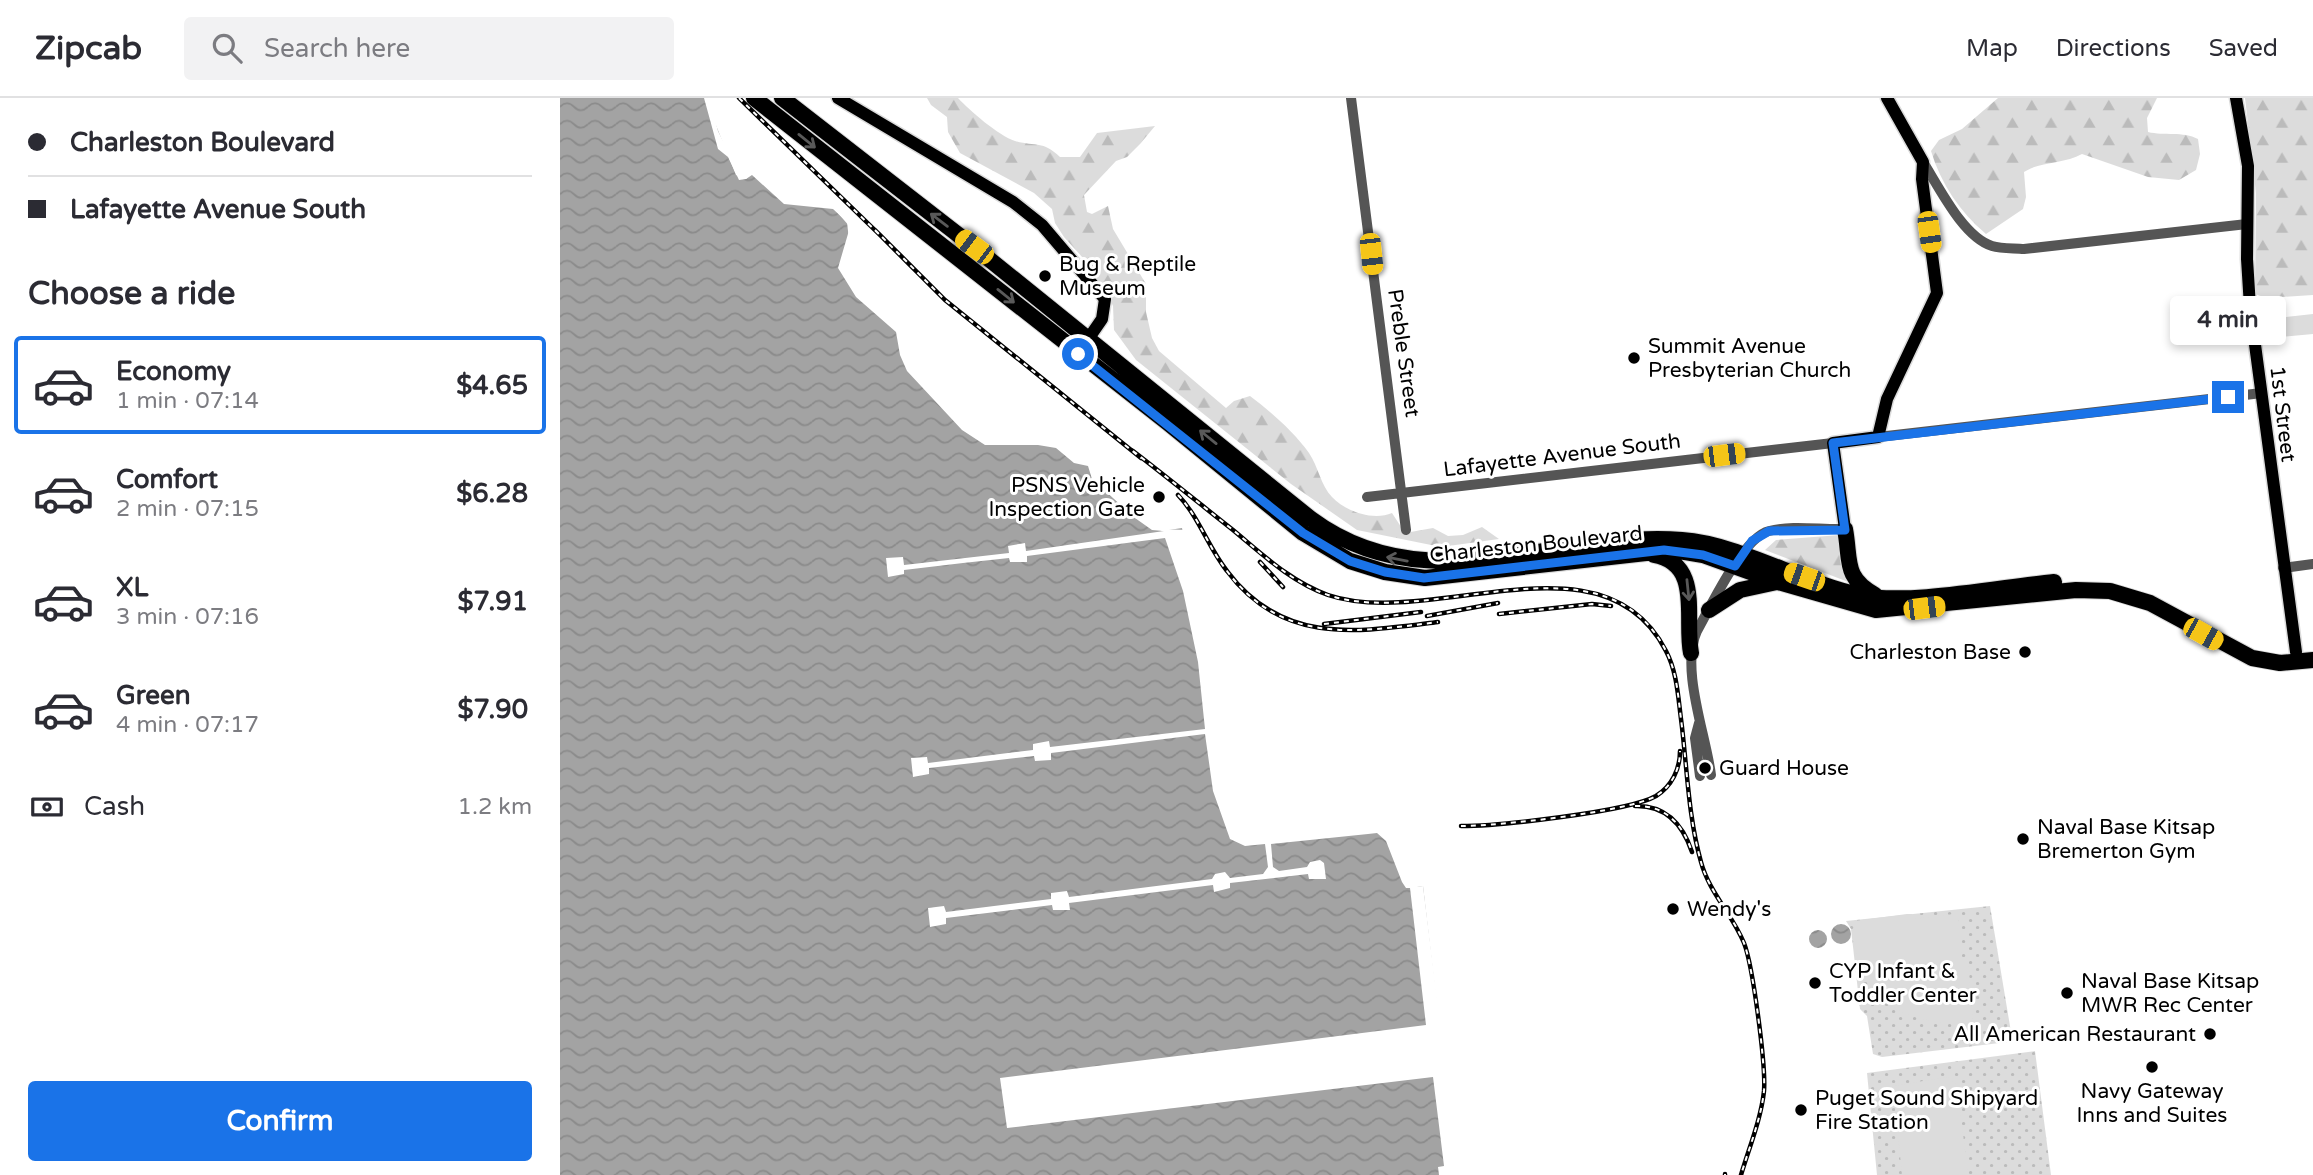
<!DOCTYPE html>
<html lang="en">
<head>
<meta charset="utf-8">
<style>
	body { margin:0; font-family:"Varela Round",sans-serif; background:#f2f2f3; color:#2b2b33; height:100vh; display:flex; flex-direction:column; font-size:26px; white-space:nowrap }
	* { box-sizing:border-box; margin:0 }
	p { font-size:23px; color:#7c7c81 }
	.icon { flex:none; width:38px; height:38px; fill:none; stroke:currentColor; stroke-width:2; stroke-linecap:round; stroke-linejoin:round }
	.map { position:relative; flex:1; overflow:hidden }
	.drawer { display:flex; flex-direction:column; background:#fff; width:560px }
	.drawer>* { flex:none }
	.top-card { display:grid; align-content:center; height:154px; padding:0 28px; background:#fff }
	.end { position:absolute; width:32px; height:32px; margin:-16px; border:9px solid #1a73e8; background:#fff; box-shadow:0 0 0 4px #fff }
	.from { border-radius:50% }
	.bubble { position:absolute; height:49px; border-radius:7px; background:#fff; box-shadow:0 4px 10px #0003; font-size:23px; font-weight:700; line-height:49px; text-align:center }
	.car { position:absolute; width:21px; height:42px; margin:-21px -10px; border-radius:9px; box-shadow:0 0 5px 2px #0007; background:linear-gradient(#f5c518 24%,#345 0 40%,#f5c518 0 76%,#345 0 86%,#f5c518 0) }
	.top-card b { display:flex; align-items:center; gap:24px; height:66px; font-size:26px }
	.top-card b+b { border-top:2px solid #e1e1e2 }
	.top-card i { width:18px; height:18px; background:#2b2b33 }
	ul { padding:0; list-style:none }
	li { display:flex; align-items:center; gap:21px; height:98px; margin:0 14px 10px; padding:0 14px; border:4px solid transparent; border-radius:7px }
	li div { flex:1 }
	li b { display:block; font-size:26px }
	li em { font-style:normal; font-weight:700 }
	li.active { border-color:#1a73e8 }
	li>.icon { width:63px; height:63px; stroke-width:1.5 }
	h2 { padding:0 28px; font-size:32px; line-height:84px }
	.pay { display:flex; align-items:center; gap:18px; height:77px; padding:0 28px; font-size:26px }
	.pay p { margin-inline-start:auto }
	.primary-button { display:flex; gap:14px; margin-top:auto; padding:14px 28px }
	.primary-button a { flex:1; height:80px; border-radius:7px; background:#1a73e8; color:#fff; font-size:28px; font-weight:700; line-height:80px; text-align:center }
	header { display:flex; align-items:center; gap:42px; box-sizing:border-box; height:98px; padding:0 35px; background:#fff; border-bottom:2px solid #e1e1e2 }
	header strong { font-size:33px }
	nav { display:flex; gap:38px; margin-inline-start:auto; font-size:24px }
	.search { width:490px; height:63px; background:#f2f2f3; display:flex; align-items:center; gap:18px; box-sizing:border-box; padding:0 24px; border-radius:7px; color:#7c7c81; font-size:26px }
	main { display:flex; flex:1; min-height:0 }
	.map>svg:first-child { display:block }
	.forest { fill:url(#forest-firs) }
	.park { fill:url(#park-dots) }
	.pitch { fill:#dcdcdc }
	.water { fill:url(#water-waves) }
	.pier { fill:#fff }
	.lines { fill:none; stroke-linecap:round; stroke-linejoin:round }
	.major-casing { stroke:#dbdbdb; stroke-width:15 }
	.highway-casing { stroke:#dbdbdb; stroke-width:18 }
	.minor { stroke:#555; stroke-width:10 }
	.major { stroke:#000; stroke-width:12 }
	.highway { stroke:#000; stroke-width:16 }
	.rail-casing { stroke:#000; stroke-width:4.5 }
	.rail { stroke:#fff; stroke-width:2; stroke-dasharray:5; stroke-linecap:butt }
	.oneway { stroke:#595959 }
	.route { stroke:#1a73e8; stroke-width:9 }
	.poi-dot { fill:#000; stroke:#fff; stroke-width:2.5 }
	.labels { text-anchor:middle; stroke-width:6; stroke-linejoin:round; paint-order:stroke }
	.poi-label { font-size:21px; fill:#000; stroke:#fff; text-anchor:start }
	.street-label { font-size:21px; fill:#000; stroke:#fff }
</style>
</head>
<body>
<header>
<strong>Zipcab</strong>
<div class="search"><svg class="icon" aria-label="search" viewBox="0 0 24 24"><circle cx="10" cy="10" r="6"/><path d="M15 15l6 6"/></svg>Search here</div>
<nav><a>Map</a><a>Directions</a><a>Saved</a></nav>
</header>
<main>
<section class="drawer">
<div class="top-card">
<b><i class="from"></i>Charleston Boulevard</b>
<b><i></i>Lafayette Avenue South</b>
</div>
<h2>Choose a ride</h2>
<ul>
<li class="active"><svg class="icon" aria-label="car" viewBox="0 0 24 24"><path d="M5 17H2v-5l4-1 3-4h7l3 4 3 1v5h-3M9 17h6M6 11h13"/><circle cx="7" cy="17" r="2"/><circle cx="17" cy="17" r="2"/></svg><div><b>Economy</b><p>1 min · 07:14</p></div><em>$4.65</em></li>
<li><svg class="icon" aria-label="car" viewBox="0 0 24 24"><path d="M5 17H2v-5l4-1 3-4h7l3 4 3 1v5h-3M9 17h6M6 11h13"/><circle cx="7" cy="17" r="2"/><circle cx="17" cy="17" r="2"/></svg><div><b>Comfort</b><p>2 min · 07:15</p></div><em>$6.28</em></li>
<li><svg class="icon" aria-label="car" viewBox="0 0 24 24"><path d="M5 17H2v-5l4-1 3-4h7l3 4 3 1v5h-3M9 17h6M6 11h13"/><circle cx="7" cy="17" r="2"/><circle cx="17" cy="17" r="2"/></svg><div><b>XL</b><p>3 min · 07:16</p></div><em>$7.91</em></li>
<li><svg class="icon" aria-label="car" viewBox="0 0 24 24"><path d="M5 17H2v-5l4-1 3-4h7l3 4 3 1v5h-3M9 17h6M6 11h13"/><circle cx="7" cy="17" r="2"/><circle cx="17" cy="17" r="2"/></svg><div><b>Green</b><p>4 min · 07:17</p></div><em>$7.90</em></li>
</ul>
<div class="pay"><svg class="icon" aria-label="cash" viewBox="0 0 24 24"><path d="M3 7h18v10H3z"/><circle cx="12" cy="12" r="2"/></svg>Cash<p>1.2 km</p></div>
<div class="primary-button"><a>Confirm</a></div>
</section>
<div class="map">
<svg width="1753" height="1077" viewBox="0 0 1753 1077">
	<defs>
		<pattern id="forest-firs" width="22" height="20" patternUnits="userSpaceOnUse" patternTransform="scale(1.75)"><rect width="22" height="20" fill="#dcdcdc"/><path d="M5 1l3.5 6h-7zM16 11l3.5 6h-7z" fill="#bbb"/></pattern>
		<pattern id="park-dots" width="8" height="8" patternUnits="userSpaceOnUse" patternTransform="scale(1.75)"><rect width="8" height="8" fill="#dcdcdc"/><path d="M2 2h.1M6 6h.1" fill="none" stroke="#bbb" stroke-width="1.8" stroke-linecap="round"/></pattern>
		<pattern id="water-waves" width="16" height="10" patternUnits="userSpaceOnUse" patternTransform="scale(1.75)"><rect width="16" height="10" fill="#a3a3a3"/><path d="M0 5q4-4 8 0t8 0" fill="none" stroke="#8b8b8b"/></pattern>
	</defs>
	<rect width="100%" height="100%" fill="#fff"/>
	<path class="forest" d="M367,0H398C409,12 439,38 455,43C476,49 482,42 500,59H520L537,35L595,28L580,46L567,59L556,63L524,97L527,114L532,116L548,108L553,131L586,186V214L592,240L599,253L666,310L674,303L690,298C711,314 733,333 749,355C758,368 761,388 772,399C786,414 814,423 832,415L845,435L873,430L888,438L903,437L922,429L939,441L881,449L797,432L731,386L576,262L554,232L553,208L547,195L523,160L504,139L495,125L492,111L474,95L400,55L388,34L387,19L371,7Z
		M1438,0H1597L1587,20L1588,34C1604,38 1623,33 1638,41L1640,56L1636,72L1619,82L1588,79L1522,56C1504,66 1478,64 1464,74L1466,99L1463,111L1426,136C1400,114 1381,86 1371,53L1379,42L1402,31Z
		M1685,0H1753V197L1706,200L1695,196L1696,95Z
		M1280,437L1291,485L1205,452L1216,442Z"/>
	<path class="park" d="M1430,808L1452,940L1448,944L1322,959L1313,956L1307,918L1300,911L1291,831L1286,823Z
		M1475,953L1491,1077H1317L1307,975Z"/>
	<path class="pitch" d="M1753,216V236L1721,239L1718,220Z
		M1347,816H1352L1353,821L1394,816L1398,820L1402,860H1408L1413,924C1370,929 1320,916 1301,872C1295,858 1296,838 1294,823Z
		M1387,979L1397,986L1408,1077H1342L1333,988Z"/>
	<path class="water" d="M0,0H145L176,77L186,81L192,77L224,106L273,111L287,124L290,151L329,209L351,262L429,339L509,346L593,428L602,433L622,430L677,736L824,729L851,790L863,788L897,1077H0Z
		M1271 836a10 10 0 1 1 20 0a10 10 0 1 1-20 0Z
		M1249 841a9 9 0 1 1 18 0a9 9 0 1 1-18 0Z"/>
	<path class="pier" d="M144,0H149L158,33L180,78L192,74L186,81L179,82L168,59L158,51Z
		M271,107L293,128V150L305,172L332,206L358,228L355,261L430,335L493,336L508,342L549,374L601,431L626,432L627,438L624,440L632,449L643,480L664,649L680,733L824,726L847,742L853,786L856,789L863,788L899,1077H879L878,1069L884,1068L873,979L447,1030L440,980L866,927L850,790H846L842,784L826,743L817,735L808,736L711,746L713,769L719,773L747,769L750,764L760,762L764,765L766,781H749L748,776L670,785V790L654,794L653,787L509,805L510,812H493L492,807L386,820V826L370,829L368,810L384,808L386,814L491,801V795L507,793L509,799L652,781L655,776L665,774L670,780L703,776L708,769L705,746L685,748L670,741L653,693L645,636L491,655V662L475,663L474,658L369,670V676L353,679L351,660L367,659L368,665L473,652V646L489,643L490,649L645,631L638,564L623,493L605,440L467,458V464H450L449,460L403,465L344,472V476L328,479L326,460L343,459L344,467L449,455L448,448L465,445L466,453L604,433L592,432L575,420L532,381L528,368L514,365L496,350L478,347H425L402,332L347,273L340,257L336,234L296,199L278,170L290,129Z"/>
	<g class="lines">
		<defs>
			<path id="major" d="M278,0L453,104L482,127L545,201L542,221L524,247
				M1676,0L1688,68L1687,161L1690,209L1736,554
				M1285,431L1273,345L1318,339L1327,301L1377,195L1362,81L1363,64L1327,0"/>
			<path id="highway" d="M194,0L608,325L743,435L790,463L825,474L865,480L1113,452L1143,457L1218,484L1316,512L1516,492L1550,493L1590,505L1692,560L1720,565L1753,562
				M222,0L414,149L751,421C867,507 994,432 1122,442C1179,446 1242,485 1299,497C1348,508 1441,489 1494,484
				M1285,431C1291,463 1283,479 1315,497
				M1094,457C1143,466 1124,520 1131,555
				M1149,512L1180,492L1217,484"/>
		</defs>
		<use href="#major" class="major-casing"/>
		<use href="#highway" class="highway-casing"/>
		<path class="minor" d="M791,0L846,432
			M1363,64C1379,89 1403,139 1432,148C1442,151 1454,150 1464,151L1687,126
			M1318,339L1702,295
			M807,399L1273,345
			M1723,470L1753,466
			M1139,625L1135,640L1140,678
			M1151,677C1146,637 1120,570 1137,533C1150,510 1183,439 1209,433C1233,427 1261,432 1285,431"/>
		<use href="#major" class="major"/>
		<use href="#highway" class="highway"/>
		<defs>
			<path id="rail" d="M179,0L322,139
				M315,132L385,202L581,360
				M573,353C607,379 640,406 673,432C702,456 731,484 768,497C871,532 1043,430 1106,553C1117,574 1118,598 1121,621C1127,667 1128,718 1141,764C1149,794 1172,816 1184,845C1193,868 1206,968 1204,993C1201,1021 1189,1050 1181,1077
				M618,397C639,419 648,449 667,473C723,548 798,534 878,524
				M700,464L723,489
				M939,516L1032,506L1051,508
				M867,518L938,505
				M764,526L861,514
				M1075,708C1106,707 1123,727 1132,754
				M901,728C937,728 1068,714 1096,698C1112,688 1120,671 1120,653
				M1165,1076V1077"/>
		</defs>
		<use href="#rail" class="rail-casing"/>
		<use href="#rail" class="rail"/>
	</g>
	<defs><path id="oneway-shaft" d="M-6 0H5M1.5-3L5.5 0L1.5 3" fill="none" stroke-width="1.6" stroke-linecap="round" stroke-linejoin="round" transform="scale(1.75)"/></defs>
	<g class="oneway">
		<use href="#oneway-shaft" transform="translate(247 43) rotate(39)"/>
		<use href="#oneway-shaft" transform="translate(379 122) rotate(-143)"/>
		<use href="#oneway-shaft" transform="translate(446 198) rotate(39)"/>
		<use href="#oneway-shaft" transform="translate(648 339) rotate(-141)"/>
		<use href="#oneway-shaft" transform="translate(837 461) rotate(-169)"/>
		<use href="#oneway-shaft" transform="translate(1128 492) rotate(84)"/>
	</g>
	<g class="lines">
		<path class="route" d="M518,256L743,435L790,463L825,474L864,480L1104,452L1143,457L1175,468L1192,443L1209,433L1285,432L1273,345L1668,299"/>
	</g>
	<g class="poi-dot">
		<circle cx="485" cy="178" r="7"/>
		<circle cx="1074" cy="260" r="7"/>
		<circle cx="599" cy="399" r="7"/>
		<circle cx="1465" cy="554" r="7"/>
		<circle cx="1145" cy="670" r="7"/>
		<circle cx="1463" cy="741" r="7"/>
		<circle cx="1113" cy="811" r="7"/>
		<circle cx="1255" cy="885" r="7"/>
		<circle cx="1507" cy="895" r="7"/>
		<circle cx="1650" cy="936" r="7"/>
		<circle cx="1592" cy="969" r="7"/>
		<circle cx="1241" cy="1012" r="7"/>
	</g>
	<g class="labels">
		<g class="poi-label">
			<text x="499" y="173">Bug &amp; Reptile<tspan x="499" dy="24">Museum</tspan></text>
			<text x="1088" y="255">Summit Avenue<tspan x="1088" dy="24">Presbyterian Church</tspan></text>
			<text x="585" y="394" text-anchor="end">PSNS Vehicle<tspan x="585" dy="24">Inspection Gate</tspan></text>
			<text x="1451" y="561" text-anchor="end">Charleston Base</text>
			<text x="1159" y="677">Guard House</text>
			<text x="1477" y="736">Naval Base Kitsap<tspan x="1477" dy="24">Bremerton Gym</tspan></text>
			<text x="1127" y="818">Wendy's</text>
			<text x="1269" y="880">CYP Infant &amp;<tspan x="1269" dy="24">Toddler Center</tspan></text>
			<text x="1521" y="890">Naval Base Kitsap<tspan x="1521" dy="24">MWR Rec Center</tspan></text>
			<text x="1636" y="943" text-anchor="end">All American Restaurant</text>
			<text x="1592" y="1000" text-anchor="middle">Navy Gateway<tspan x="1592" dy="24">Inns and Suites</tspan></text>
			<text x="1255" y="1007">Puget Sound Shipyard<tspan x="1255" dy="24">Fire Station</tspan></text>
		</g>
		<g class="street-label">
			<text transform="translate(844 255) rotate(82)" y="7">Preble Street</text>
			<text transform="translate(1723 316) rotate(83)" y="7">1st Street</text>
			<text transform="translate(1002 357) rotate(-7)" y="7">Lafayette Avenue South</text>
			<text transform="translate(976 446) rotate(-6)" y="7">Charleston Boulevard</text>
		</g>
	</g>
</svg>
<i class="end from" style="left:518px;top:256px"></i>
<i class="end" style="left:1668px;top:299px"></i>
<div class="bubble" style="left:1610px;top:198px;width:116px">4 min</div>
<i class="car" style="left:1369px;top:134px;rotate:172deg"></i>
<i class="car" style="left:414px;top:149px;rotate:307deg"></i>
<i class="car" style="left:811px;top:156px;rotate:174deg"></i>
<i class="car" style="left:1164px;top:357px;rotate:83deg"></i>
<i class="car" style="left:1244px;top:479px;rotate:289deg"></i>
<i class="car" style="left:1364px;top:510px;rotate:83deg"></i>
<i class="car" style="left:1643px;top:536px;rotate:119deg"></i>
</div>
</main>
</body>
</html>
